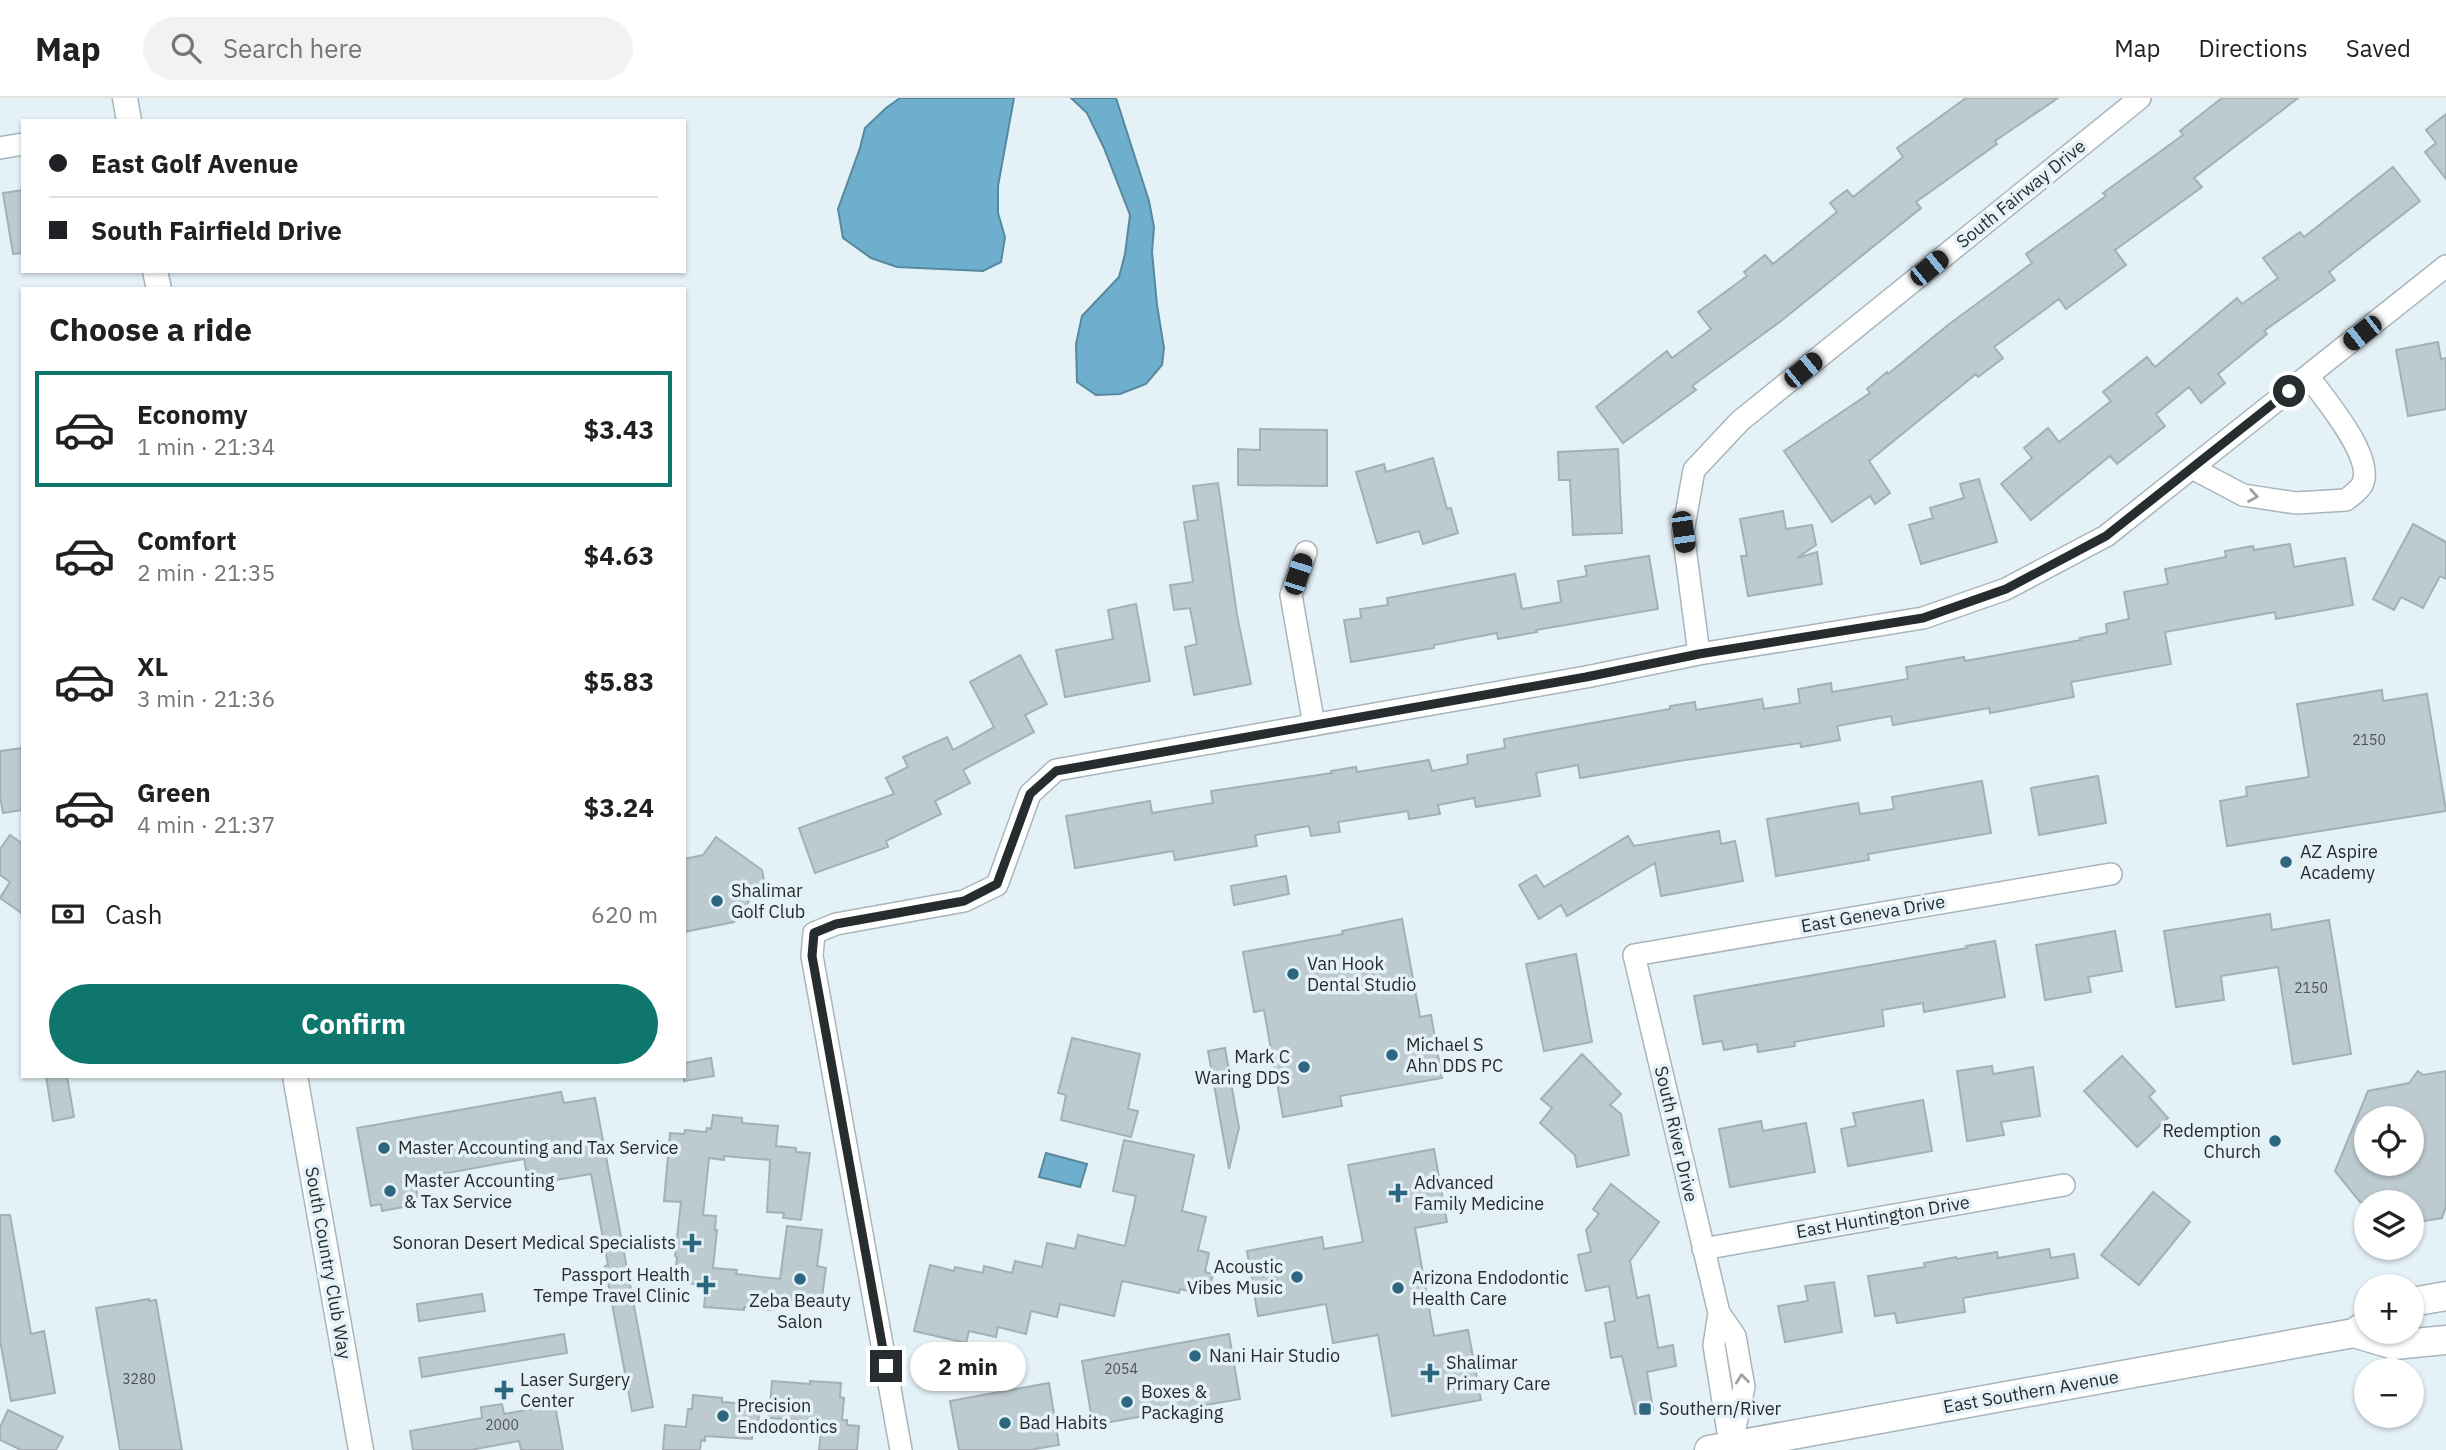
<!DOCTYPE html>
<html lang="en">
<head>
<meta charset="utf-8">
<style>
	body { margin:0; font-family:"IBM Plex Sans",sans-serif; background:#f2f2f2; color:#202124; height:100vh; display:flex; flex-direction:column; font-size:26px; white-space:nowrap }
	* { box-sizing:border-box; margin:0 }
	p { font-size:23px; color:#757577 }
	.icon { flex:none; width:38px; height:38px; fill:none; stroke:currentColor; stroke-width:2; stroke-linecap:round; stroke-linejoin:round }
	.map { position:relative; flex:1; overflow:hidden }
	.details { position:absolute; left:21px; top:189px; width:665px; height:791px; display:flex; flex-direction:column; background:#fff; border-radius:0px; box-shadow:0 2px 5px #0004 }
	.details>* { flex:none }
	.top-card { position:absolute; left:21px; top:21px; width:665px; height:154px; border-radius:0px; box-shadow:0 2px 5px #0004; display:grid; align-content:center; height:154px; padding:0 28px; background:#fff }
	.controls { position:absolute; left:2354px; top:1008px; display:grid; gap:14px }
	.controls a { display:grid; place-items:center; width:70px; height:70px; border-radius:50%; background:#fff; box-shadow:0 2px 5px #0004; font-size:35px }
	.end { position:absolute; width:32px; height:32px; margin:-16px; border:9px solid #272c2e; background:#fff; box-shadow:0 0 0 4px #fff }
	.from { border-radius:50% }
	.bubble { position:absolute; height:49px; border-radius:24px; background:#fff; box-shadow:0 2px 5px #0004; font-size:23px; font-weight:700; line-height:49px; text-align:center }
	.car { position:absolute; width:21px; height:42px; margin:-21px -10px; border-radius:9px; box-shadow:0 0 5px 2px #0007; background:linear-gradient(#222 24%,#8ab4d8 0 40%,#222 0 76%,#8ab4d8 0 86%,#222 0) }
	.top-card b { display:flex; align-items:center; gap:24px; height:66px; font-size:26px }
	.top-card b+b { border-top:2px solid #e0e0e0 }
	.top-card i { width:18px; height:18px; background:#202124 }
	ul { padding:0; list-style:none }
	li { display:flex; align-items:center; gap:21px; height:116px; margin:0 14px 10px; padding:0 14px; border:4px solid transparent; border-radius:0px }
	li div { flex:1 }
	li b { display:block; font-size:26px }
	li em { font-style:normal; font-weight:700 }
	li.selected { border-color:#0f766e }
	li>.icon { width:63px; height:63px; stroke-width:1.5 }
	h2 { padding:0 28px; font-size:32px; line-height:84px }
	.pay { display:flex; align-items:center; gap:18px; height:77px; padding:0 28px; font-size:26px }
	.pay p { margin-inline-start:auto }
	.button { display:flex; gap:14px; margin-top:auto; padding:14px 28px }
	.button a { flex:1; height:80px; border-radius:42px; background:#0f766e; color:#fff; font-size:28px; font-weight:700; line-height:80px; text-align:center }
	header { display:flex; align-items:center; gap:42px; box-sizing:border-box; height:98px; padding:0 35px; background:#fff; border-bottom:2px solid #e0e0e0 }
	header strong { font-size:33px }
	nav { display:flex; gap:38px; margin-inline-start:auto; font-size:24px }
	.search { width:490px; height:63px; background:#f2f2f2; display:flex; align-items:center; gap:18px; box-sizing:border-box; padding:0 24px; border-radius:38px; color:#757577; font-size:26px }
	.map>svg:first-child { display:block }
	.water { fill:#6dafcd; stroke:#58889d; stroke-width:2 }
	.building { fill:#bdcad0; stroke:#a4b0b6; stroke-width:2; fill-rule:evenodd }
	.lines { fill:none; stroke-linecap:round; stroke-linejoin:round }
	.minor-casing { stroke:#a8b5bb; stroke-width:24 }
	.tertiary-casing { stroke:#a8b5bb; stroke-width:27 }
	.secondary-casing { stroke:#a8b5bb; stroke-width:31 }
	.minor { stroke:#fff; stroke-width:21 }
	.tertiary { stroke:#fff; stroke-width:24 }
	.secondary { stroke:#fff; stroke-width:28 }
	.oneway { stroke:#9ea0a1 }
	.route { stroke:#272c2e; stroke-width:9 }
	.poi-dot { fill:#2c677f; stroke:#e4f1f7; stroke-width:2.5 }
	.labels { text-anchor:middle; stroke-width:7; stroke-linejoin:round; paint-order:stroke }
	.number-label { font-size:14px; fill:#4c5456 }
	.street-label { font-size:18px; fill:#272c2e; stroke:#e4f1f7 }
	.poi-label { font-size:18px; fill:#272c2e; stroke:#e4f1f7; text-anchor:start }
</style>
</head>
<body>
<header>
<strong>Map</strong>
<div class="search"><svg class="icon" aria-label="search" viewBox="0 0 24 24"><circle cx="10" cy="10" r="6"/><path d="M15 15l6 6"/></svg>Search here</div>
<nav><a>Map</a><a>Directions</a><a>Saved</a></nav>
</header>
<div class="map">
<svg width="2446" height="1352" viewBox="0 0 2446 1352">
	<rect width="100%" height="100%" fill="#e4f1f7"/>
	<path class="water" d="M900,0H1014L998,88V115L1005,139L1001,164L983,173L897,169L871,160L843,140L838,111L860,50L865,30L886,10Z
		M1071,0H1116L1149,103L1154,129L1152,154L1157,207L1164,250L1162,267L1146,286L1120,296L1096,297L1077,284L1076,246L1082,218L1119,179L1125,156L1130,117L1104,50L1087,15Z
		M1046,1055L1087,1066L1080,1089L1039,1079Z"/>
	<path class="building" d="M1966,0H2058L1995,43L1997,46L1916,104L1921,110L1781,223L1692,288L1696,292L1623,345L1596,309L1667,253L1672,260L1711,231L1698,214L1747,178L1744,174L1765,157L1773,166L1837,114L1830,105L1847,92L1853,99L1903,59L1897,50Z
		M2222,0H2298L2194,80L2202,89L2115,152L2126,167L2066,211L2059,201L1994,249L2003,260L1978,279L1976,276L1869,363L1890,395L1875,406L1870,398L1832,424L1784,353L1870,295L1867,291L1887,274L1888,276L1948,227L2032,165L2026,156L2106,98L2103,95L2183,37L2180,33Z
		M2446,16V81L2425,54L2436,45L2426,32Z
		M2393,69L2420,103L2329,174L2335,182L2264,233L2267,236L2218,276L2225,285L2201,305L2189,289L2156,316L2165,328L2117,366L2110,358L2031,422L2001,386L2032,360L2024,350L2048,330L2059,344L2111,303L2103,294L2147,259L2155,269L2237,200L2242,206L2278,180L2263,160L2300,134L2304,139Z
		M23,92V155L13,156L3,95Z
		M2438,244L2441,261L2446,260V311L2408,318L2396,252Z
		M1260,331L1327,332V388L1238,387V351L1260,352Z
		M1618,351L1622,435L1573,437L1570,382H1559L1558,354Z
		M1433,360L1447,411L1451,410L1458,435L1423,446L1419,433L1377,445L1356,374L1384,366L1386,374Z
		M1979,381L1997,444L1921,466L1909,427L1933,420L1930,410L1964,400L1960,386Z
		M1218,385L1237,517L1251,586L1194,597L1185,549L1197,546L1190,510L1174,512L1170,487L1193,484L1184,424L1198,422L1193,388Z
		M1783,413L1786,431L1812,427L1816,447L1797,460L1817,454L1822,486L1748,498L1741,458H1747L1740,421Z
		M2413,426L2446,444V481L2440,478L2423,510L2401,499L2394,512L2373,501Z
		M2290,446L2294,469L2345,460L2353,507L2276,521L2275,514L2165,534L2171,566L2071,584L2074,599L1990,615L1989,610L1893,627L1891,618L1837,628L1840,642L1801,649L1800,645L1679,663L1580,680L1578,667L1536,675L1540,698L1476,709L1474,700L1438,707L1440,716L1409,721L1408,713L1338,724L1340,734L1311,738L1309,728L1255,737L1257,748L1175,762L1173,753L1075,770L1066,718L1150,703L1152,715L1213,705L1211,693L1332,675L1331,673L1356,669L1357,674L1429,662L1432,673L1468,666L1467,657L1505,650L1504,641L1670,611V608L1695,604L1696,612L1762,601L1764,611L1800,605L1798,591L1831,585L1832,594L1908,581L1906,569L1964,559L1965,563L2081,542L2080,540L2107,535L2106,526L2129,521L2124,494L2168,486L2165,471L2226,459L2225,453L2253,448L2254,452Z
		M1649,458L1658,511L1536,532L1537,534L1498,541L1497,535L1434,547V550L1351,564L1344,522L1361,520L1360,511L1388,507L1387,500L1515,476L1522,511L1561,504L1558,483L1587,478L1585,468Z
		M1136,506L1150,583L1065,599L1056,552L1113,541L1108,512Z
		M1020,557L1047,606L1025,617L1034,634L963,672L970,685L935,703L941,716L886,743L888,749L815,775L799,730L894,696L886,680L908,669L903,659L947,639L953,652L994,629L970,584Z
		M2382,592L2383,603L2427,596L2446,713L2227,748L2220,703L2247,698L2246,689L2309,679L2297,606Z
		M23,650V712L3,715L0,699V653Z
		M2098,678L2106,725L2039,737L2031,690Z
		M1982,683L1991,735L1868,756L1869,762L1776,778L1767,721L1858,705L1860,716L1894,711L1892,699Z
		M1719,733L1721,746L1735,743L1743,783L1661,798L1655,765L1567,818L1561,807L1539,821L1519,787L1536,777L1544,789L1628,738L1634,748Z
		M10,737L23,746V816L0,800L10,784L0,777V751Z
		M716,739L762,772L764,782L734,824L684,834V761L703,757Z
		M1286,778L1289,796L1234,807L1231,788Z
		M2270,816L2272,832L2329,822L2351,956L2293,966L2278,869L2221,878L2224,902L2176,909L2164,833Z
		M1402,821L1420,919L1431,917L1442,980L1340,998L1342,1008L1283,1019L1264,912L1254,914L1243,854L1343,836L1342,833Z
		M2115,833L2122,873L2088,879L2091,894L2045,902L2036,847Z
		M1995,843L2005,899L1924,914L1923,905L1882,912L1884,928L1794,944L1795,948L1758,954L1757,946L1724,952L1722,943L1703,946L1694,898L1967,850L1966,848Z
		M1576,856L1592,944L1544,953L1526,866Z
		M1072,940L1140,956L1128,1011L1138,1013L1131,1039L1061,1022L1066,997L1058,995Z
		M1225,950L1239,1030L1229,1071L1208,953Z
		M1582,956L1621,996L1610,1007L1621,1016L1629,1057L1577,1069L1575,1057L1540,1025L1552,1010L1541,1001Z
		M2122,958L2155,993L2149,999L2168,1020L2137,1049L2084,993Z
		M711,960L714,978L684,983V965Z
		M1992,968L1993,976L2033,969L2040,1018L2001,1024L2004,1037L1967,1043L1957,973Z
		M2418,973L2423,977L2446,973V1108L2442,1120L2418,1124L2412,1117V1104H2360L2335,1073L2368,993L2409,985ZM2366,1020H2412V1066H2366Z
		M46,978H67L74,1019L53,1023Z
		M561,994L564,1005L595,1000L653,1309L632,1313L605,1168L608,1167L591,1076L538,1085L537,1080L528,1082L524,1061L415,1081L418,1100L408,1102L409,1108L382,1113L381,1106L371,1108L357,1030Z
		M1923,1002L1932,1053L1848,1068L1841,1031L1856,1028L1853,1015Z
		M713,1017L742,1020V1025L778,1028L776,1048L796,1050V1054L810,1055L801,1122L783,1120L784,1115L767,1114L770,1062L724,1058V1062L709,1060L703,1117L716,1118L715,1132H717L713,1170L737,1172L736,1176L780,1181L787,1128L822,1132L817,1168L826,1170L822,1199L806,1197L805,1203L782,1201L781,1205L773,1204L772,1212L744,1209V1212L704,1209L706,1187L687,1185V1180L675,1178L677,1159L675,1158L681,1104L664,1103L670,1035L684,1036L685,1032L706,1034L707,1030L711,1031Z
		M1761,1023L1763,1033L1806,1025L1815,1074L1730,1089L1719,1031Z
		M1124,1042L1194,1057L1182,1113L1206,1119L1198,1152L1209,1155L1205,1174L1213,1176L1208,1198L1180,1191L1179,1195L1122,1183L1114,1218L1060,1206L1057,1219L1031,1213L1026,1236L998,1229L996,1239L969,1233L966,1245L914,1233L930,1167L954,1173L955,1169L983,1175L984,1168L1012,1175L1015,1163L1042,1169L1047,1145L1075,1151L1078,1137L1125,1148L1136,1098L1113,1093Z
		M1434,1051L1447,1124L1415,1130L1434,1238L1468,1232L1481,1302L1392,1318L1378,1237L1333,1245L1326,1206L1258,1218L1247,1153L1322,1139L1324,1151L1363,1144L1348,1067Z
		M1611,1086L1659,1124L1630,1163L1637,1200L1649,1197L1658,1250L1673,1247L1676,1268L1647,1274L1653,1312L1635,1316L1622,1258L1611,1260L1605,1225L1615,1223L1609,1188L1586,1193L1578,1157L1591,1154L1586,1132L1599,1116L1593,1111Z
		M2153,1094L2190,1124L2139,1187L2101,1157Z
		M0,1117H10L31,1236L44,1233L55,1295L11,1303L0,1242Z
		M2049,1151L2051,1160L2074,1156L2078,1180L1963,1200L1965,1214L1897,1225L1895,1215L1875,1218L1868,1178L1925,1169L1924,1165L1956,1159L1957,1161L1997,1154L1998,1160Z
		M1834,1184L1842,1234L1785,1244L1778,1208L1808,1203L1805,1188Z
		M482,1196L485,1213L419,1223L417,1206Z
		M149,1201V1203L156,1202L182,1352H120L96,1210Z
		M564,1236L567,1255L422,1279L419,1260Z
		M1229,1236L1240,1301L1093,1327L1082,1263Z
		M772,1283L810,1286V1283L841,1285L840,1299L844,1300L842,1322H847V1327L859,1328L857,1352H819L822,1324L769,1320Z
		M1049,1285L1059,1347L1029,1352H959L950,1303Z
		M693,1297L722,1300V1304L760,1307L758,1326L754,1325L752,1341L705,1338V1343L701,1342L700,1352H663L665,1327L686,1329L688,1311H692Z
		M502,1306L504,1316L555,1307L563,1352H521L519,1343L470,1352H413L410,1333L482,1320L481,1309Z
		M8,1312L63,1339L56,1352H21L0,1342V1329Z"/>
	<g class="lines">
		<defs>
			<path id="minor" d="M0,50L23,46
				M2192,370L2243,397L2296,405L2346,402C2351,398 2359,392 2362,387C2376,360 2324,300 2308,278
				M1306,454L1291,497L1314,627
				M1699,556L1683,434L1694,372L1740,323L2140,0
				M1703,1151L2064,1087
				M1719,1215L1714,1247L1729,1340
				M1731,1348L1744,1289L1735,1238L1719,1215L1634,857L2111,776
				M901,1352L812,858L814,835L836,826L964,803L997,787L1030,696L1056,672L1586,579L1699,556L1923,520L2006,491L2106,438L2446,168"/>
			<path id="tertiary" d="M125,0L129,23
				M155,173L159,191
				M295,978L361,1352"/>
			<path id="secondary" d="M2412,1204L2446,1198
				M2354,1235L2394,1247L2446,1242
				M1709,1352L2354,1235L2366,1227"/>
		</defs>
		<use href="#minor" class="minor-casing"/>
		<use href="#tertiary" class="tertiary-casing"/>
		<use href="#secondary" class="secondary-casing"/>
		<use href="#minor" class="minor"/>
		<use href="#tertiary" class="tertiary"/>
		<use href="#secondary" class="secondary"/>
	</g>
	<defs><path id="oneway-chevron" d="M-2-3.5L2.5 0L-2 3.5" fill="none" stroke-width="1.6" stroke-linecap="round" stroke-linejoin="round" transform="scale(1.75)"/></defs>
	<g class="oneway">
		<use href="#oneway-chevron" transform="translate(2253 398) rotate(10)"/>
		<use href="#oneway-chevron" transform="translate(1742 1281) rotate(-96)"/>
	</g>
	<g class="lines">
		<path class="route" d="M886,1268L812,858L814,835L836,826L964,803L997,786L1030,696L1056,673L1586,579L1699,556L1923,520L2006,491L2106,438L2289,293"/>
	</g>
	<g class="poi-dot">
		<circle cx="2286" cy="764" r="7"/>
		<circle cx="717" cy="803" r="7"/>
		<circle cx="1293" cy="876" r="7"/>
		<circle cx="1392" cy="957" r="7"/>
		<circle cx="1304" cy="969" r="7"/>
		<circle cx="2275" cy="1043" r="7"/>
		<circle cx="384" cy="1050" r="7"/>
		<circle cx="390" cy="1093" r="7"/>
		<path d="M1394.5 1084.5h7v7h7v7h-7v7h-7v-7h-7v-7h7z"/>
		<path d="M688.5 1134.5h7v7h7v7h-7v7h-7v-7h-7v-7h7z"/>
		<circle cx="1297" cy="1179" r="7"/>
		<circle cx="800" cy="1181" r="7"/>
		<path d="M702.5 1176.5h7v7h7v7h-7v7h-7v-7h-7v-7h7z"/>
		<circle cx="1398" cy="1190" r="7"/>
		<circle cx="1195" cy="1258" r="7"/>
		<path d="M1426.5 1264.5h7v7h7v7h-7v7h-7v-7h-7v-7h7z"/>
		<path d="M500.5 1281.5h7v7h7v7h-7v7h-7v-7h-7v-7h7z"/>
		<circle cx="1127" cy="1304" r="7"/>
		<rect x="1638" y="1304" width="14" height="14" rx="3.5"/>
		<circle cx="723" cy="1318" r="7"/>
		<circle cx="1005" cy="1325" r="7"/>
	</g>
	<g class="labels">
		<g class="number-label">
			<text x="2369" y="647">2150</text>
			<text x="2311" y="895">2150</text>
			<text x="1121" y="1276">2054</text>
			<text x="139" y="1286">3280</text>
			<text x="502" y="1332">2000</text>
		</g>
		<g class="street-label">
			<text transform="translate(2021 96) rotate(-39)" y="6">South Fairway Drive</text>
			<text transform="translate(1873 816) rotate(-10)" y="6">East Geneva Drive</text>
			<text transform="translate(1676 1036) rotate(77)" y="6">South River Drive</text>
			<text transform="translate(1883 1119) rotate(-10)" y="6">East Huntington Drive</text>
			<text transform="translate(328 1165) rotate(80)" y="6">South Country Club Way</text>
			<text transform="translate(2031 1294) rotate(-10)" y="6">East Southern Avenue</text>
		</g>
		<g class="poi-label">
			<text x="2300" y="760">AZ Aspire<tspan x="2300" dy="21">Academy</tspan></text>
			<text x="731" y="799">Shalimar<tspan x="731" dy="21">Golf Club</tspan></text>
			<text x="1307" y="872">Van Hook<tspan x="1307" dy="21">Dental Studio</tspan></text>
			<text x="1406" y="953">Michael S<tspan x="1406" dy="21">Ahn DDS PC</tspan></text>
			<text x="1290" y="965" text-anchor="end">Mark C<tspan x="1290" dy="21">Waring DDS</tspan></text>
			<text x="2261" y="1039" text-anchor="end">Redemption<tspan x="2261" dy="21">Church</tspan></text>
			<text x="398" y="1056">Master Accounting and Tax Service</text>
			<text x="404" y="1089">Master Accounting<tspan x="404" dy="21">&amp; Tax Service</tspan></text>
			<text x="1414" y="1091">Advanced<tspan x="1414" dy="21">Family Medicine</tspan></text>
			<text x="676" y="1151" text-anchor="end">Sonoran Desert Medical Specialists</text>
			<text x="1283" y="1175" text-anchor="end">Acoustic<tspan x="1283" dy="21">Vibes Music</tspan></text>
			<text x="690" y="1183" text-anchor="end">Passport Health<tspan x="690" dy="21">Tempe Travel Clinic</tspan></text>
			<text x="1412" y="1186">Arizona Endodontic<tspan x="1412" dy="21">Health Care</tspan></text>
			<text x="800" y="1209" text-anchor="middle">Zeba Beauty<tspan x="800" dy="21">Salon</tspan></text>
			<text x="1209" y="1264">Nani Hair Studio</text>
			<text x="1446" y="1271">Shalimar<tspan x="1446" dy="21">Primary Care</tspan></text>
			<text x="520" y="1288">Laser Surgery<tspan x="520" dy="21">Center</tspan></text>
			<text x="1141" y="1300">Boxes &amp;<tspan x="1141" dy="21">Packaging</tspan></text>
			<text x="737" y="1314">Precision<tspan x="737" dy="21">Endodontics</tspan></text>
			<text x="1659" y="1317">Southern/River</text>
			<text x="1019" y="1331">Bad Habits</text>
		</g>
	</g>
</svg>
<div class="controls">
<a><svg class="icon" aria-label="locate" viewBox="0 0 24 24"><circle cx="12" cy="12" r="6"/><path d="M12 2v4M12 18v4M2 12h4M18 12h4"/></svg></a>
<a><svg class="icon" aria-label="layers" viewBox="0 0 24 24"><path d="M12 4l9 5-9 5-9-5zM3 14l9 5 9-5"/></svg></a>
<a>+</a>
<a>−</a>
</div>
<i class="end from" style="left:2289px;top:293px"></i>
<i class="end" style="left:886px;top:1268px"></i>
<div class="bubble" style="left:910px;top:1244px;width:116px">2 min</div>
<i class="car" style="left:1929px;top:170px;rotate:51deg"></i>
<i class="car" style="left:2362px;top:235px;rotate:232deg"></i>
<i class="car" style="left:1803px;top:272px;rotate:51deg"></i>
<i class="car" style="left:1683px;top:434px;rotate:172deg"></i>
<i class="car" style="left:1298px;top:476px;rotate:18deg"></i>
<div class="top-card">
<b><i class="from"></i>East Golf Avenue</b>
<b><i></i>South Fairfield Drive</b>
</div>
<section class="details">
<h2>Choose a ride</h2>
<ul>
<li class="selected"><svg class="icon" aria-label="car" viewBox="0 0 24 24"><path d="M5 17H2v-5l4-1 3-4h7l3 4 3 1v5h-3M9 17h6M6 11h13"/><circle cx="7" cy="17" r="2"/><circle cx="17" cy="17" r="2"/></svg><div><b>Economy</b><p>1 min · 21:34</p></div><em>$3.43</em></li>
<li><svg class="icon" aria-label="car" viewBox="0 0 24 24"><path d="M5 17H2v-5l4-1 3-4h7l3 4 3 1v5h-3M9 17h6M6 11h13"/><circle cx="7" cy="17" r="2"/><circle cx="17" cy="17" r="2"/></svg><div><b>Comfort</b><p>2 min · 21:35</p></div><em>$4.63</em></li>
<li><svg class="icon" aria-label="car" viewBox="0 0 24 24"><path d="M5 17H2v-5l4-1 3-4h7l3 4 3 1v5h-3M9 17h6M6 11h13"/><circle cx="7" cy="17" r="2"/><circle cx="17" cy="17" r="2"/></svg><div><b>XL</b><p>3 min · 21:36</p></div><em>$5.83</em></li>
<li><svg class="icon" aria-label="car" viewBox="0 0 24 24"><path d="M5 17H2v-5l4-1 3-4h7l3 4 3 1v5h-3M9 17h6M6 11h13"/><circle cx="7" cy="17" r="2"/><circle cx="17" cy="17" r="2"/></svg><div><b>Green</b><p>4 min · 21:37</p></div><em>$3.24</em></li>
</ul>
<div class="pay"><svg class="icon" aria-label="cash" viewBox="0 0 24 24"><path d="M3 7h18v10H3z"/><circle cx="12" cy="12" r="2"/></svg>Cash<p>620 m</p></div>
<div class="button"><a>Confirm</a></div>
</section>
</div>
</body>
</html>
